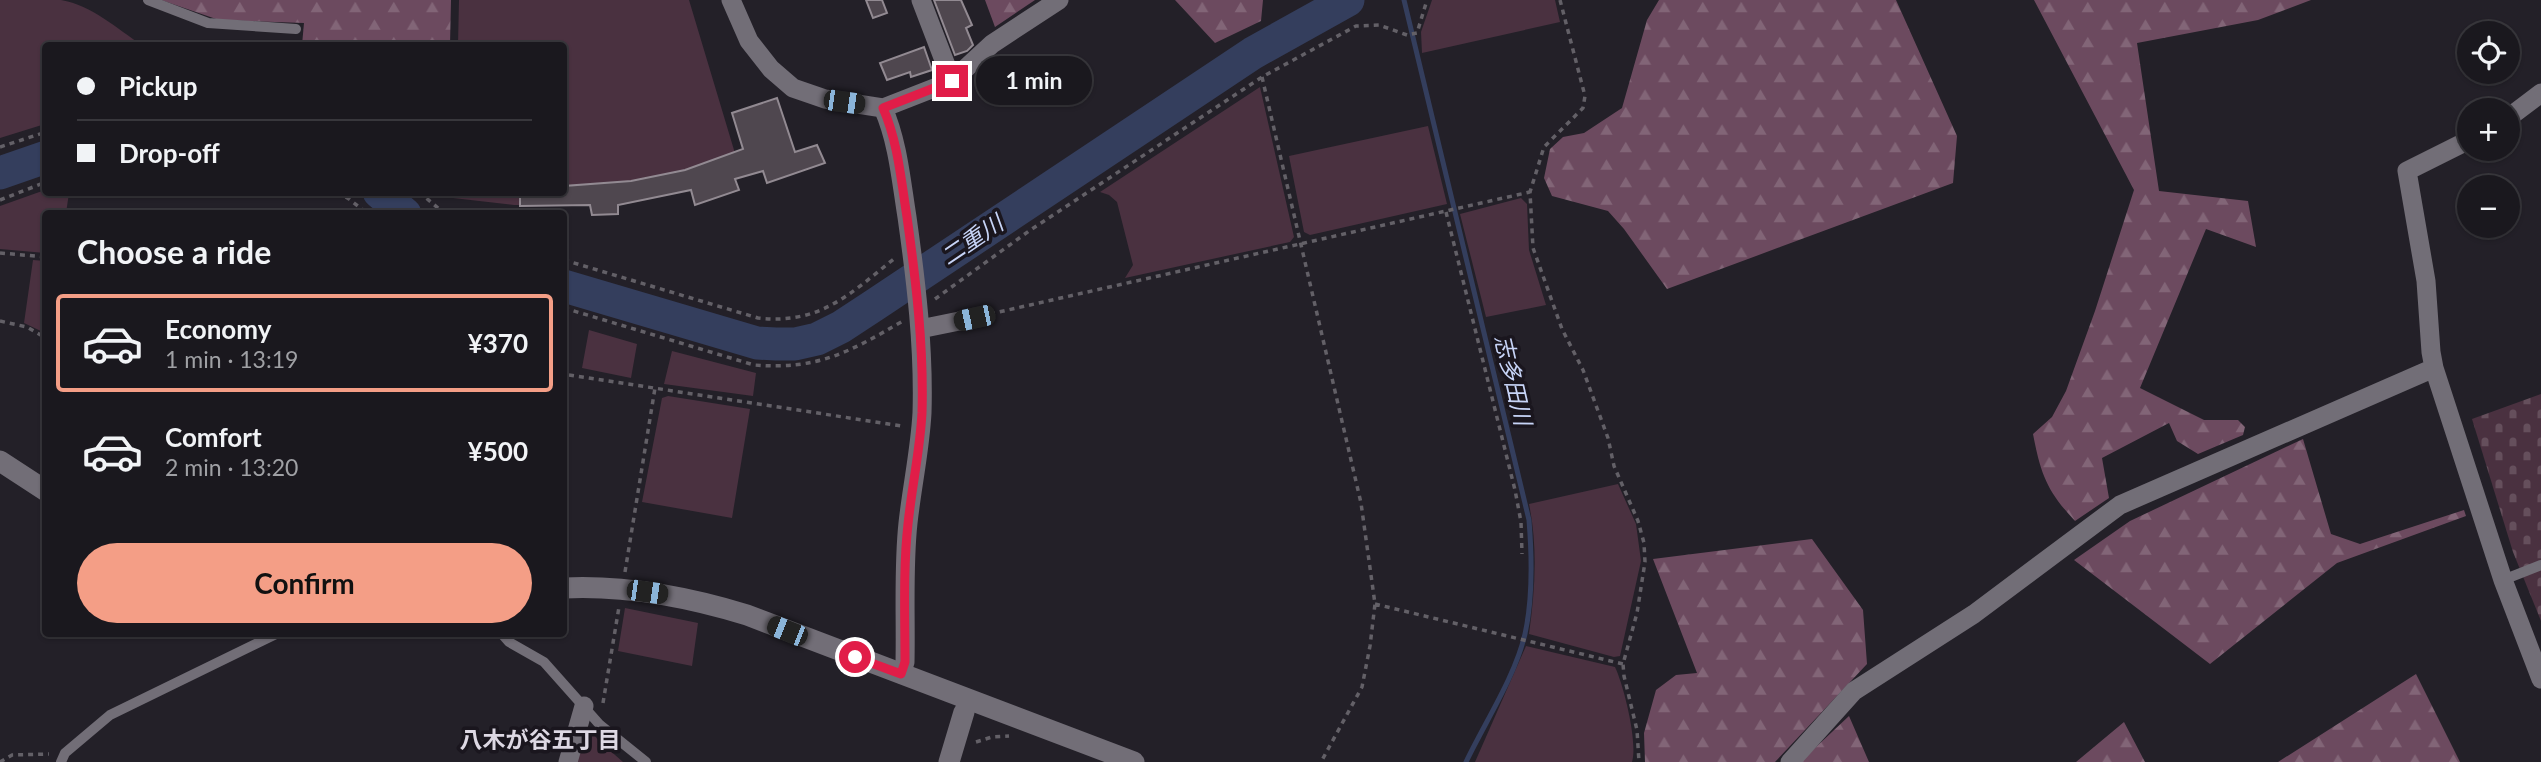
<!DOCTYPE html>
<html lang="en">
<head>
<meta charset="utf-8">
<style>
	body { margin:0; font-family:Lato,"Noto Sans JP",sans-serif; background:#27252b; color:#f1f3f6; height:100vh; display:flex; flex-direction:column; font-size:26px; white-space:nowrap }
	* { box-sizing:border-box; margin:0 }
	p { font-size:23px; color:#9fa0a4 }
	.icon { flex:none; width:38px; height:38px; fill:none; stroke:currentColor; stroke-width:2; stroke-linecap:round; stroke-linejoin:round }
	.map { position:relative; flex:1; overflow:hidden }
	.details { position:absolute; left:42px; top:210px; width:525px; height:427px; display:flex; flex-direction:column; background:#1a181e; border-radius:7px; box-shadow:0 2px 5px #0004,0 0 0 2px #38373c }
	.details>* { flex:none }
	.banner { position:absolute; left:42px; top:42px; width:525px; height:154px; border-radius:7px; box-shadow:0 2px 5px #0004,0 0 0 2px #38373c; display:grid; align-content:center; height:154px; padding:0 35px; background:#1a181e }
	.tools { position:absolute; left:2457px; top:21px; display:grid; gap:14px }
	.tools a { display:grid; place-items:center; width:63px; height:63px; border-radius:50%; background:#1a181e; box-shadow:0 2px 5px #0004,0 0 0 2px #38373c; font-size:35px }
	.end { position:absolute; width:32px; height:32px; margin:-16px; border:9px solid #e11d48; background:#fff; box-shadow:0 0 0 4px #fff }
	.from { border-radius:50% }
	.bubble { position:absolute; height:49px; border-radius:24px; background:#1a181e; box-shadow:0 2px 5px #0004,0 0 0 2px #38373c; font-size:23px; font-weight:700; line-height:49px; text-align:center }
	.car { position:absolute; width:21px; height:42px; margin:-21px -10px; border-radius:9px; box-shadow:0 0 5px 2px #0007; background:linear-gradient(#222 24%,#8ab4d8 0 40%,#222 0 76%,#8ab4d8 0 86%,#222 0) }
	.banner b { display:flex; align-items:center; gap:24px; height:66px; font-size:26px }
	.banner b+b { border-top:2px solid #38373c }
	.banner i { width:18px; height:18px; background:#f1f3f6 }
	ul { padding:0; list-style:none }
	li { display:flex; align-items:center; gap:21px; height:98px; margin:0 14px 10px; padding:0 21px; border:4px solid transparent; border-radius:7px }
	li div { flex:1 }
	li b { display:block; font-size:26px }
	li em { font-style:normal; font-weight:700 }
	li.on { border-color:#f49e86 }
	li>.icon { width:63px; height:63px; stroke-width:1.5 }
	h2 { padding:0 35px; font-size:32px; line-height:84px }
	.primary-button { display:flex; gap:14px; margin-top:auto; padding:14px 35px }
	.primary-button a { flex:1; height:80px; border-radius:42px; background:#f49e86; color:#111; font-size:28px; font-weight:700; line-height:80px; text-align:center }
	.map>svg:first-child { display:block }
	.green { fill:#4a3140 }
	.forest { fill:url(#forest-firs) }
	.cemetery { fill:url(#cemetery-stones) }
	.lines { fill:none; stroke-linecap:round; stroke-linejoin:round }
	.stream { stroke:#343e5d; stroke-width:5 }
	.river { stroke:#343e5d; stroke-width:33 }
	.building { fill:#4f474f; stroke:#928a92; stroke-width:2 }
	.path { stroke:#636067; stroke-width:3.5; stroke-dasharray:5 5; stroke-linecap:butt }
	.lane { stroke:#726e77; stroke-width:10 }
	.street { stroke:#726e77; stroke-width:19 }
	.secondary { stroke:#726e77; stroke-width:21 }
	.route { stroke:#e11d48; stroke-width:9 }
	.labels { text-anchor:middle; stroke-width:7; stroke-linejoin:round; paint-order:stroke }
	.water-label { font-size:23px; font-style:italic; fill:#c7d4f7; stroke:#1a161e }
	.neighbourhood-label { font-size:23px; font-weight:bold; fill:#ddd8e3; stroke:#1a161e }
</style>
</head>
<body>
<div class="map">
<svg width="2541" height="762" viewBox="0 0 2541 762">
	<defs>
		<pattern id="forest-firs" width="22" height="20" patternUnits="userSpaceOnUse" patternTransform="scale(1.75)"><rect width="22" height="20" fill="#6c4a5f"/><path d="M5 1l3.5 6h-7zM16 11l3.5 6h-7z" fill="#826577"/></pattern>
		<pattern id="cemetery-stones" width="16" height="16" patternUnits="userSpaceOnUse" patternTransform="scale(1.75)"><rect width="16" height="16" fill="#4a3140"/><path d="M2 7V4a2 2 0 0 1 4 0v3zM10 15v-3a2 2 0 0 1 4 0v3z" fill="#654f5c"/></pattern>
	</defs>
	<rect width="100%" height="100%" fill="#232028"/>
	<path class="green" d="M0,0C20,0 41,0 61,0C92,5 117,29 142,45L46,46L45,124L0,138Z
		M459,0H689L737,160L730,163L739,190L695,205L691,190L618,205V214L592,215L590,205H514L453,198V192H564V46L458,45Z
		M1432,0H1555L1560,22L1422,53L1421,32Z
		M1260,87L1294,237L1290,242L1125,278L1133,265L1117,202L1109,195L1100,192Z
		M1428,126L1447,204L1310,235L1304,232L1289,156Z
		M45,190L46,192L69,193L66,213L46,214L45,253L0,249V206Z
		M1521,198L1527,204L1529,250L1546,305L1486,317L1460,214Z
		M33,260L45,261V333L24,323Z
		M589,330L637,344L631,378L582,368Z
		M672,351L756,373L753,396L664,384Z
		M668,396L750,409L732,518L642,502L662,398Z
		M1618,484L1636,524L1641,561L1620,656L1614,657L1529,634C1535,591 1538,547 1529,504Z
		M625,608L698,623L692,666L618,651Z
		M1526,646L1615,667C1624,686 1638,743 1632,762H1475Z
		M586,724L598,740L623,762H575Z"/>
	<path class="forest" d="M161,0H451L450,45H302L304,23L219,20Z
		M985,0H1035L995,27Z
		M1175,0H1263L1261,21L1215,43Z
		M1659,0H1896L1957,136L1953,183L1667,289L1624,229L1608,211L1552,196L1544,178L1550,149L1563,137L1584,133L1622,108L1647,20Z
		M2034,0H2311L2258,20L2137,43L2159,191L2248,201L2256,247L2206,229L2140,388L2204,420H2238L2245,427L2243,435L2198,454L2177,441L2169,423L2102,458L2109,498L2075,521C2047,491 2041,475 2033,434L2052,417L2066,391L2095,311L2134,190Z
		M2303,439L2331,534L2360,544L2464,510L2466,516L2337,563L2210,664L2074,560L2130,521Z
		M1812,539L1863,610L1867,664L1775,762H1645L1644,733L1656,690L1676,675L1697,673L1653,559Z
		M2416,674L2460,762H2278Z
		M1849,716L1869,762H1800Z
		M2124,722L2145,762H2076Z"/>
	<path class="cemetery" d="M2541,394V621L2513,552L2472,419Z"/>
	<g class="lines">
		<path class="stream" d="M1404,0L1529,520C1532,557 1533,598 1525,634C1515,677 1485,722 1466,762"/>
		<path class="river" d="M0,173L46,157
			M379,192L405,214
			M564,286L757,343L776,344H795L817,339L841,327L873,306L1253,53L1348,0"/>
	</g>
	<path class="building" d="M866,0H882L887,13L873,18Z
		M934,0H961L972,25L966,28L973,45L967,51L955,55Z
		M924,47L932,70L911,77L910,72L887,80L880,63Z
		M777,98L795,152L817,145L825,163L767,183L763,171L735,179L739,190L695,205L691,190L618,205V214L592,215L590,205L520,206V192H564V186L631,181L685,170L743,149L732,113Z"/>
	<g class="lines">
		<path class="path" d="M1560,0L1585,96L1583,108L1544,147L1530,192L1533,248L1562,329L1583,370L1608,438L1614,466L1638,521L1644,543L1645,562L1637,613L1623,664L1624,676L1637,730L1639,762
			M1262,77L1361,503L1375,604L1370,646L1362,687L1321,762
			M0,147L46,132
			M337,192L349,199L368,214
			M419,192L445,214
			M0,200L46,182
			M1446,212L1515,490L1521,522L1522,554
			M0,253L46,257
			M564,260L758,318C820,325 850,294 895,258
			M935,299L1029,231L1262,77L1356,26L1379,25L1407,35L1417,33L1427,0
			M564,308L754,365C819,370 849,352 903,321
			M990,314L1530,192
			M0,321L27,327L46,338
			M569,375L902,426
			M625,572L655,388
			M1375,604L1623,664
			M603,703L619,607
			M976,742L992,737L1009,736
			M0,762L12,755L49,754"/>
		<path class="lane" d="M148,0L208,23L296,29
			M2503,580L2541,565
			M502,634L509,642L544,662L600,725L646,762
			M61,762L65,753L110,715L276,634"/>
		<path class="street" d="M731,0L749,41L771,69L793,88L825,99L883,108L952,81L992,44L1059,0
			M921,0L952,81
			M883,108C898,142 901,180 907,217C916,281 924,347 922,413C920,450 912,486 908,523C903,569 906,616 905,662L901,674
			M2508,118L2541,93
			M2469,140L2407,171L2426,281L2431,352L2434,368L2503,580L2541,679
			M920,329L974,318
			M568,762L584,706
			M1790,762L1854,691L1974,614L2120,505L2434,368"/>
		<path class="secondary" d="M0,461L46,491
			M564,588C626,585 688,597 747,615L1134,762
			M949,762L964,712"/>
	</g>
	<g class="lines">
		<path class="route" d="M855,657L901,674L905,662C905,616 903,569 908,524C912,486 920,450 922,413C924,347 916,281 907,217C901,180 898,142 883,108L952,81"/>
	</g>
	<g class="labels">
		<g class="water-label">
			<text transform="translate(972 240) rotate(-34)" y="8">二重川</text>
			<text transform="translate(1513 380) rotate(77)" y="8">志多田川</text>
		</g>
		<g class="neighbourhood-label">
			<text x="540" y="748">八木が谷五丁目</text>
		</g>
	</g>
</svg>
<div class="tools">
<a><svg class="icon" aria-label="locate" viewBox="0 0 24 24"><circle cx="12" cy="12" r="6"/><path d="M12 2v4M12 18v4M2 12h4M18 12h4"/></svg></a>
<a>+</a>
<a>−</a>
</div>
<i class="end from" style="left:855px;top:657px"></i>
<i class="end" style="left:952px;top:81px"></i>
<div class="bubble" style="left:976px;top:56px;width:116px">1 min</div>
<i class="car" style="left:844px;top:102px;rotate:98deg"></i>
<i class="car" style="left:974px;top:318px;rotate:258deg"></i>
<i class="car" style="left:647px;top:592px;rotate:98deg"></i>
<i class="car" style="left:787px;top:631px;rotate:292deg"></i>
<div class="banner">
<b><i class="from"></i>Pickup</b>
<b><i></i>Drop-off</b>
</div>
<section class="details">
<h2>Choose a ride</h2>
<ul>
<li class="on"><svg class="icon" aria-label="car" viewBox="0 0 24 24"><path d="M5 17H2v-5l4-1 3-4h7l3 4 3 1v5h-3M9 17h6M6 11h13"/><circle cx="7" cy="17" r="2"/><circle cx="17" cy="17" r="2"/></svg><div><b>Economy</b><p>1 min · 13:19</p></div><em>¥370</em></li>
<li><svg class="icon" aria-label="car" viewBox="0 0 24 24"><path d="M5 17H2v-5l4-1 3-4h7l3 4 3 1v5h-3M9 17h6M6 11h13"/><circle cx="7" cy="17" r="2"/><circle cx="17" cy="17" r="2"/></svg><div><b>Comfort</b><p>2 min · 13:20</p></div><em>¥500</em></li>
</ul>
<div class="primary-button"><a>Confirm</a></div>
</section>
</div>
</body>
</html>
